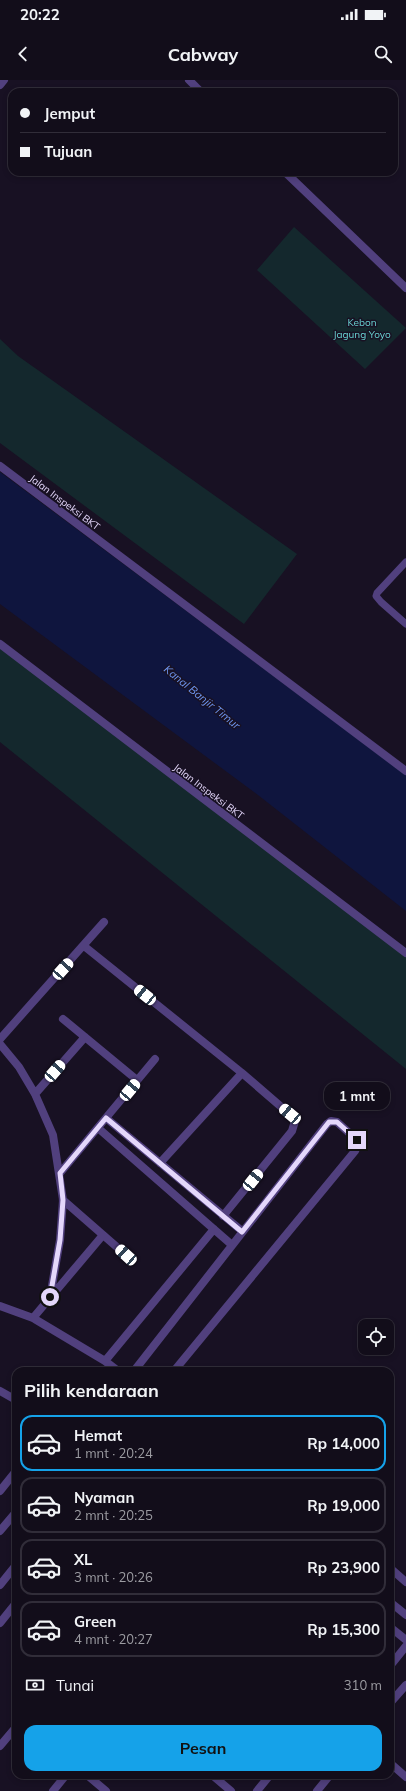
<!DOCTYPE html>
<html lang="id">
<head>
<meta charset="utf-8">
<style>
	body { margin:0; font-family:Mulish,sans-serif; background:#1f1b27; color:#f1f3f6; height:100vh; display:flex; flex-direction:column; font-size:15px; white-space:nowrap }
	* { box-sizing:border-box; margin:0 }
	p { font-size:13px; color:#9c9ca2 }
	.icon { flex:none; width:22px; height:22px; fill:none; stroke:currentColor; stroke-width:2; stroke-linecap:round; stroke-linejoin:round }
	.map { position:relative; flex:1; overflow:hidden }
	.drawer { position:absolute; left:12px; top:1287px; width:382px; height:412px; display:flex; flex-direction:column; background:#120d1a; border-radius:12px; box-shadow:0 2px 6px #0003,0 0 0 1px #312d39 }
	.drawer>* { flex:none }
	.hud { position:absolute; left:8px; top:8px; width:390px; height:88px; border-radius:12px; box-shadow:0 2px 6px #0003,0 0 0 1px #312d39; display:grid; align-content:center; height:88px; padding:0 12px; background:#120d1a }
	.fabs { position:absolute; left:358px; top:1239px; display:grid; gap:8px }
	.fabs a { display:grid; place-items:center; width:36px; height:36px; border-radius:8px; background:#120d1a; box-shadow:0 2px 6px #0003,0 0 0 1px #312d39; font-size:20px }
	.end { position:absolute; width:18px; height:18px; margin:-9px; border:5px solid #e4d7fb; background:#111; box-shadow:0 0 0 2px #111 }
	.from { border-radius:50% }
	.bubble { position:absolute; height:28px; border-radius:12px; background:#120d1a; box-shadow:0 2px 6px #0003,0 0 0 1px #312d39; font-size:13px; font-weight:700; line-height:28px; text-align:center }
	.car { position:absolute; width:12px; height:24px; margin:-12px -6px; border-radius:5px; box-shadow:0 0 3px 1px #0007; background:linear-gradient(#fff 24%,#345 0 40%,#fff 0 76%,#345 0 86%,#fff 0) }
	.hud b { display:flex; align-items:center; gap:14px; height:38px; font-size:15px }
	.hud b+b { border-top:1px solid #312d39 }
	.hud i { width:10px; height:10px; background:#f1f3f6 }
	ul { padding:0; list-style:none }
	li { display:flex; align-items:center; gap:12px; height:56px; margin:0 8px 6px; padding:0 4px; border:2px solid #312d39; border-radius:12px }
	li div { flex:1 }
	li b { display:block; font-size:15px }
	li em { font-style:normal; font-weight:700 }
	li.selected { border-color:#15a2e9 }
	li>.icon { width:36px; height:36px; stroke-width:1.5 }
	h2 { padding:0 12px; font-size:18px; line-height:48px }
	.pay { display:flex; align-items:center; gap:10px; height:44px; padding:0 12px; font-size:15px }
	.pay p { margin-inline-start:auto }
	.cta { display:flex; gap:8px; margin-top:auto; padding:8px 12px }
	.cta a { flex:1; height:46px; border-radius:12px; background:#15a2e9; color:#111; font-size:16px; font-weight:700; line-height:46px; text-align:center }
	.status { display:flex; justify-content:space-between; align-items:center; height:28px; padding:0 20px; background:#120d1a; direction:ltr }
	.status svg { height:11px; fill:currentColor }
	header { display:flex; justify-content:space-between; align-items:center; height:52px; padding:0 12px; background:#120d1a; font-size:18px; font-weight:700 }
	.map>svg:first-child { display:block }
	.green { fill:#14282d }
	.water { fill:#0f153e }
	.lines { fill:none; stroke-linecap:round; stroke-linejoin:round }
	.service { stroke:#51407e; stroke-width:7 }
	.minor { stroke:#51407e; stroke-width:8 }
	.tertiary { stroke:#51407e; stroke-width:8 }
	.route { stroke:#e4d7fb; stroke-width:5 }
	.labels { text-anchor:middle; stroke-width:3; stroke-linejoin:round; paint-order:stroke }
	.park-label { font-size:10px; fill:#69d5d4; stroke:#181123 }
	.street-label { font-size:10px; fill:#e4d7fb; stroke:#181123 }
	.water-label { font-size:11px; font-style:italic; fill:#6e96f2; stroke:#181123 }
</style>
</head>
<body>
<div class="status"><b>20:22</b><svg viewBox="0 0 49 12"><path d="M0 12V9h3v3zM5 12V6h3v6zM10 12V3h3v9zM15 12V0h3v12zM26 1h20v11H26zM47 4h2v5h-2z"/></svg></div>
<header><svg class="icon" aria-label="back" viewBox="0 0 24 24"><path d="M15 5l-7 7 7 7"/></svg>Cabway<svg class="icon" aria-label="search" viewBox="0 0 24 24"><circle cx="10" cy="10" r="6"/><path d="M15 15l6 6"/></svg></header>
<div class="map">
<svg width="406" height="1711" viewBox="0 0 406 1711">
	<rect width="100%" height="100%" fill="#181123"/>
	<path class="green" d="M294,147L406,248L365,289L257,190Z
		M0,259L18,276L297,474L244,544L0,363Z
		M0,564L406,873V989L0,662Z"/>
	<path class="water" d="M0,392L406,695V831L258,715L0,524Z"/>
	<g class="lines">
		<path class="service" d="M406,482L377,513L376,516L381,522L406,544"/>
		<path class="minor" d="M189,0L201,12
			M285,92L406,208
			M84,866L242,993L293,1037L295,1041L292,1051L223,1136
			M63,939L137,1000
			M0,959L104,842
			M0,964L19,987L35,1014L53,1055L63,1120L60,1160L50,1217
			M35,1014L85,957
			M106,1038L242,1151
			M98,1048L232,1165
			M160,1083L242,993
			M60,1093L155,979
			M63,1120L126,1175
			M0,1226L33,1238L105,1281L214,1149
			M33,1238L103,1155
			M105,1281L118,1291
			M134,1291L327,1044L331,1041L337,1042L357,1060V1067L355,1071L174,1291
			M0,1311L16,1320
			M0,1411L16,1391
			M0,1451L16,1432
			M390,1488L406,1502
			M0,1505L16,1485
			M390,1522L406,1535
			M0,1543L16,1523
			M390,1547L406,1560
			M390,1586L406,1566
			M390,1623L406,1605
			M0,1666L16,1647
			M390,1683L406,1697
			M87,1695L106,1711
			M212,1695L231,1711
			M53,1711L66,1695
			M257,1711L270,1695
			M317,1711L330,1695"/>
		<path class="tertiary" d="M0,5L4,0
			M0,386L406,691
			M0,564L406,873"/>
	</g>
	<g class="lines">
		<path class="route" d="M50,1217L60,1160L63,1120L60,1093L106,1038L242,1152L329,1042H337L357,1060"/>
	</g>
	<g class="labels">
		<g class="park-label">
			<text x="362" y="246">Kebon<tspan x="362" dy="12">Jagung Yoyo</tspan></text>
		</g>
		<g class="street-label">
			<text transform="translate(65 422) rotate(37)" y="4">Jalan Inspeksi BKT</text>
			<text transform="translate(209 711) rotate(37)" y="4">Jalan Inspeksi BKT</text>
		</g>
		<g class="water-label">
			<text transform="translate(202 617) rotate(39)" y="4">Kanal Banjir Timur</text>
		</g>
	</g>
</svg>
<div class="fabs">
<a><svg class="icon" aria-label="locate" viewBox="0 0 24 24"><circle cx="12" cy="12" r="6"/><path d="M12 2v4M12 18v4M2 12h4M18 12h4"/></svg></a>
</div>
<i class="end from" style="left:50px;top:1217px"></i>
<i class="end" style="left:357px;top:1060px"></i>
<div class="bubble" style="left:324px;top:1002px;width:66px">1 mnt</div>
<i class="car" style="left:63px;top:889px;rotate:42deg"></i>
<i class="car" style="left:145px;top:915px;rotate:309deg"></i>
<i class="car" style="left:55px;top:991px;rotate:41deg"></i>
<i class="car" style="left:130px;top:1010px;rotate:40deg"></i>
<i class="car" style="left:290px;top:1034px;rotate:310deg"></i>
<i class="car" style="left:253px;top:1100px;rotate:39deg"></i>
<i class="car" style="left:126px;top:1175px;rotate:312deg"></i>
<div class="hud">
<b><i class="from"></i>Jemput</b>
<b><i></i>Tujuan</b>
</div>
<section class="drawer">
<h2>Pilih kendaraan</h2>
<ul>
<li class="selected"><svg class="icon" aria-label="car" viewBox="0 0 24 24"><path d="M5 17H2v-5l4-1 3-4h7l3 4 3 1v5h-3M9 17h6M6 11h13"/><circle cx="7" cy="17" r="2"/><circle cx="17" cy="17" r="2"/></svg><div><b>Hemat</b><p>1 mnt · 20:24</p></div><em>Rp 14,000</em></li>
<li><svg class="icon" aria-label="car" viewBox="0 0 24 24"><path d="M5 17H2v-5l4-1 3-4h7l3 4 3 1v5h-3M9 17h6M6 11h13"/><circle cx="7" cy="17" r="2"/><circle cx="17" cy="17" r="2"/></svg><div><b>Nyaman</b><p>2 mnt · 20:25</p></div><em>Rp 19,000</em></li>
<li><svg class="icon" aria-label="car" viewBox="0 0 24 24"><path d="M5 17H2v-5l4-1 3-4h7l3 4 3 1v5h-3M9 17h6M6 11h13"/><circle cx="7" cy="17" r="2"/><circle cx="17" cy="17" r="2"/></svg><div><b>XL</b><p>3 mnt · 20:26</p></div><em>Rp 23,900</em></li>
<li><svg class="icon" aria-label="car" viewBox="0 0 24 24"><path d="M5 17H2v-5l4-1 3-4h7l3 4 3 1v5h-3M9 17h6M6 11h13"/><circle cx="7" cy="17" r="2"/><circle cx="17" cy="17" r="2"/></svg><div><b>Green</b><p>4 mnt · 20:27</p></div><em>Rp 15,300</em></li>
</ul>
<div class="pay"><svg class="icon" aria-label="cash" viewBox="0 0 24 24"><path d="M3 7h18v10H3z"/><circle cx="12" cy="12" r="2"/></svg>Tunai<p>310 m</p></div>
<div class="cta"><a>Pesan</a></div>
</section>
</div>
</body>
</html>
